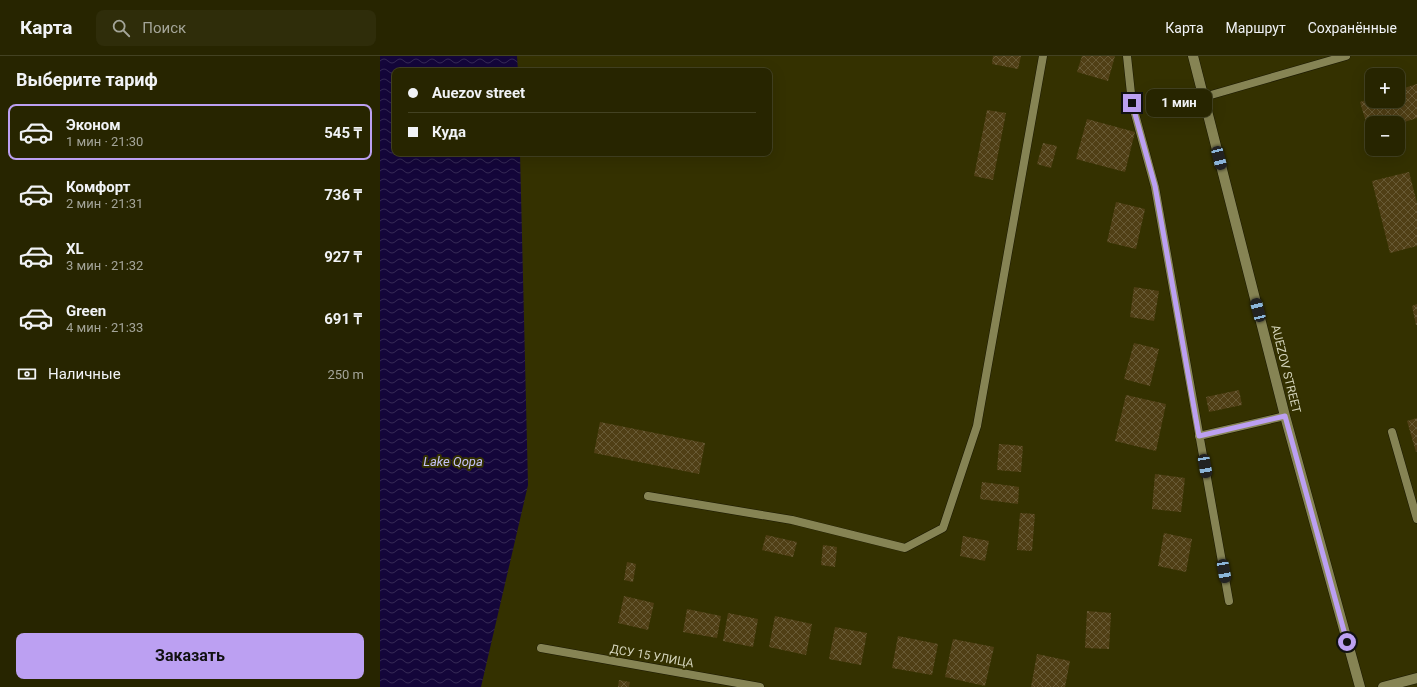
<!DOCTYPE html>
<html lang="ru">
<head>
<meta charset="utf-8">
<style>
	body { margin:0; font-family:Roboto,sans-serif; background:#2f2d0a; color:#f1f3f6; height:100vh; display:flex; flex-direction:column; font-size:15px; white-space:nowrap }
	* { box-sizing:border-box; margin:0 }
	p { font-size:13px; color:#a4a599 }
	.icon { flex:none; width:22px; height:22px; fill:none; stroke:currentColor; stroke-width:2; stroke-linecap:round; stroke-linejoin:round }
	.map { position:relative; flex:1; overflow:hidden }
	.drawer { display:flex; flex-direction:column; background:#272500; width:380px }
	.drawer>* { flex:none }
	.top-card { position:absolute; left:12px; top:12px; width:380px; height:88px; border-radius:8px; box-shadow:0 4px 16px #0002,0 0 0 1px #434222; display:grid; align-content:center; height:88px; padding:0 16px; background:#272500 }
	.fabs { position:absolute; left:985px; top:12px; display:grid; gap:8px }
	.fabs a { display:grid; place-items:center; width:40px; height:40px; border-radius:8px; background:#272500; box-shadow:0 4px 16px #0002,0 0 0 1px #434222; font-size:20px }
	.end { position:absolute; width:18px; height:18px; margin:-9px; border:5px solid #bca0f2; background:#111; box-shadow:0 0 0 2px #111 }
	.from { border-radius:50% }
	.bubble { position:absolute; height:28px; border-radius:8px; background:#272500; box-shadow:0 4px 16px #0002,0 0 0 1px #434222; font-size:13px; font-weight:700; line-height:28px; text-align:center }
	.car { position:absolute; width:12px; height:24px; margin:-12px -6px; border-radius:5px; box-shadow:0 0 3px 1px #0007; background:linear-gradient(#222 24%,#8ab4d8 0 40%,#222 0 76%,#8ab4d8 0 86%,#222 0) }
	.top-card b { display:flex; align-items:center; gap:14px; height:38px; font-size:15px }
	.top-card b+b { border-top:1px solid #434222 }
	.top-card i { width:10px; height:10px; background:#f1f3f6 }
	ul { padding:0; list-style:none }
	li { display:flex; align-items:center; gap:12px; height:56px; margin:0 8px 6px; padding:0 8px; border:2px solid transparent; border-radius:8px }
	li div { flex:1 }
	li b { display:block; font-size:15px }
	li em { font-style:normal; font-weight:700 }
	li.on { border-color:#bca0f2 }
	li>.icon { width:36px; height:36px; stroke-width:1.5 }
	h2 { padding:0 16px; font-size:18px; line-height:48px }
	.pay { display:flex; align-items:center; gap:10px; height:44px; padding:0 16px; font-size:15px }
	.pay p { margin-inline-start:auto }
	.cta { display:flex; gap:8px; margin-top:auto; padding:8px 16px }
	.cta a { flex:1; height:46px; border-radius:8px; background:#bca0f2; color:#111; font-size:16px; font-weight:700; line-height:46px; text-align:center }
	header { display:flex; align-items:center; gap:24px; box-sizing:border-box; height:56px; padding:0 20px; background:#272500; border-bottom:1px solid #434222 }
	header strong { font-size:19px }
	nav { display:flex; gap:22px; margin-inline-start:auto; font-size:14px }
	.search { width:280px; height:36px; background:#2f2d0a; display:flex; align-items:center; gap:10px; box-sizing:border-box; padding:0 14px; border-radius:8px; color:#a4a599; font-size:15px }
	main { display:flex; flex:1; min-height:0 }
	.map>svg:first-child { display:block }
	.water { fill:url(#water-waves) }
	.building { fill:url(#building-cross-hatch) }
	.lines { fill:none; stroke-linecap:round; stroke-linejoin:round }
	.service-casing { stroke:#1a1802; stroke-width:9 }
	.minor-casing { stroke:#1a1802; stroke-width:11 }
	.secondary-casing { stroke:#1a1802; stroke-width:11 }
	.service { stroke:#868454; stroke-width:8 }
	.minor { stroke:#868454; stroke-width:10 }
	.secondary { stroke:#868454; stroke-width:10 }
	.route { stroke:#bca0f2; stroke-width:5 }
	.labels { text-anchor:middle; stroke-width:4; stroke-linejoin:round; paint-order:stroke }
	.street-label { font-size:12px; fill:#d4d4bb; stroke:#343100 }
	.water-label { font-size:13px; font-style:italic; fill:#c4c2f7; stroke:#343100 }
</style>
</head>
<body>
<header>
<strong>Карта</strong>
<div class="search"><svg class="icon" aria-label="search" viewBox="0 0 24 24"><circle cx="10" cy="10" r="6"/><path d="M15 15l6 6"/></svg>Поиск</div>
<nav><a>Карта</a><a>Маршрут</a><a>Сохранённые</a></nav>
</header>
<main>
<section class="drawer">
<h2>Выберите тариф</h2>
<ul>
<li class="on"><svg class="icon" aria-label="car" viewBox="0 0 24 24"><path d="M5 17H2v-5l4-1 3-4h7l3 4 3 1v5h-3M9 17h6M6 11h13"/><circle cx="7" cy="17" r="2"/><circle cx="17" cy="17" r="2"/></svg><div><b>Эконом</b><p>1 мин · 21:30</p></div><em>545 ₸</em></li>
<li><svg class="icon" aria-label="car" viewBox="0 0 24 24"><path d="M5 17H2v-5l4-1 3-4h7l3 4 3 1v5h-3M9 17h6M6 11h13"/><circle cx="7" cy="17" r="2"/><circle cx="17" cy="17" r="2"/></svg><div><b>Комфорт</b><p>2 мин · 21:31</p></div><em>736 ₸</em></li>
<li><svg class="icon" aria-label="car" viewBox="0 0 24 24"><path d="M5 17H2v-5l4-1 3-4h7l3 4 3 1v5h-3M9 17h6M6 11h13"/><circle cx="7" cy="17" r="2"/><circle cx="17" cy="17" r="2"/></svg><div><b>XL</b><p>3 мин · 21:32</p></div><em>927 ₸</em></li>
<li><svg class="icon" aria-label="car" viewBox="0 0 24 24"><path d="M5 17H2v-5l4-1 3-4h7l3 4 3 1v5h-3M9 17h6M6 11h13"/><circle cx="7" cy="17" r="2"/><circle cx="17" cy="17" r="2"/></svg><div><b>Green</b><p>4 мин · 21:33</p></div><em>691 ₸</em></li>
</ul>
<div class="pay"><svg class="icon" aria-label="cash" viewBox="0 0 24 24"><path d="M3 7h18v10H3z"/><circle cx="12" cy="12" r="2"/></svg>Наличные<p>250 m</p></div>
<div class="cta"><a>Заказать</a></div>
</section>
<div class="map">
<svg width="1037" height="631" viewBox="0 0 1037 631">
	<defs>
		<pattern id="water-waves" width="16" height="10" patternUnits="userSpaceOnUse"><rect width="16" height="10" fill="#14063a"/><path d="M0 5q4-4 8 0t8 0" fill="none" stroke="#352955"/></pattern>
		<pattern id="building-cross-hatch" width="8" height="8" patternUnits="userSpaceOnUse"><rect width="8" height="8" fill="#503f15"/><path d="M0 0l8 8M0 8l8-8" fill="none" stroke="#685a35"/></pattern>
	</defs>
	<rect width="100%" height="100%" fill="#343100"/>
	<path class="water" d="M0,0H137L138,15H15V97H140L148,429L101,631H0Z"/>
	<path class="building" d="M613,0H641L638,13L612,8Z
		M702,0H735L728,25L697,16Z
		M1037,28V62L1018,68L992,67V76H989L980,46L992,42V45H1018V34Z
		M607,54L626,57L613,124L594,120Z
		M707,63L755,76L745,116L696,103Z
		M663,87L677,90L671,112L657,108Z
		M1029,116L1037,147V190L1010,197L992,125Z
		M736,146L765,153L756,193L727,186Z
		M754,231L779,235L774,265L750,261Z
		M1037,248V269H1036L1032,250Z
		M754,287L779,293L770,330L744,323Z
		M859,334L862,349L829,356L826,341Z
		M746,339L786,348L776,395L735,385Z
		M1037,362V395L1036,396L1027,365Z
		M220,366L325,387L319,418L214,397Z
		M619,388L643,390L641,416L617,414Z
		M775,418L805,422L801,456L772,453Z
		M602,426L639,431L638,448L600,443Z
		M640,457L655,458L652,495L637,494Z
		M784,477L812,483L806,516L778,510Z
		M386,479L417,486L413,501L382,494Z
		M583,480L609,485L605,505L580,500Z
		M443,489L457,491L455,511L441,509Z
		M247,506L256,508L253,526L244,524Z
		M244,540L274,547L268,574L238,567Z
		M307,553L341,560L337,582L303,576Z
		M707,555L731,557L729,593L705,592Z
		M348,557L378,563L373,591L343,585Z
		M395,560L432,568L426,599L389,591Z
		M455,571L487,577L481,609L449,603Z
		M518,580L558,588L552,619L512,612Z
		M573,583L614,591L605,630L565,621Z
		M657,598L690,605L685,631H651Z
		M239,624L250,626L249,631H238Z"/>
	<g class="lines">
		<defs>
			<path id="service" d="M747,0L752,47L775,131L849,545
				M824,41L966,0
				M1012,376L1037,463
				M819,380L905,360
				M268,440L412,464L525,492L563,472L597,370L663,0
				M161,592L380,631"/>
			<path id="minor" d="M1003,631L1037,622"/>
			<path id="secondary" d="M813,0L905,360L980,631"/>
		</defs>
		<use href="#service" class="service-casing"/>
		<use href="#minor" class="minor-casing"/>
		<use href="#secondary" class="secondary-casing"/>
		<use href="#service" class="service"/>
		<use href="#minor" class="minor"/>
		<use href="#secondary" class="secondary"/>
	</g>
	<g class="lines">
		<path class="route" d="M752,47L775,130L819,380L905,360L967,586"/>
	</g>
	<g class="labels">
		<g class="street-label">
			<text transform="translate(906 313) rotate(76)" y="4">AUEZOV STREET</text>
			<text transform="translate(272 600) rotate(10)" y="4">ДСУ 15 УЛИЦА</text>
		</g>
		<g class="water-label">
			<text x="73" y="410">Lake Qopa</text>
		</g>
	</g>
</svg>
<div class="fabs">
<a>+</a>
<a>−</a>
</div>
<i class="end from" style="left:967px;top:586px"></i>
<i class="end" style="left:752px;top:47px"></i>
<div class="bubble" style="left:766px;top:33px;width:66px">1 мин</div>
<i class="car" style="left:839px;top:102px;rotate:166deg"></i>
<i class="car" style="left:878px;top:254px;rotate:346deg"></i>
<i class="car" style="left:825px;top:410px;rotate:170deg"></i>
<i class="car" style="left:844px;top:515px;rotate:170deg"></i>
<div class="top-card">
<b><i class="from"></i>Auezov street</b>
<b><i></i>Куда</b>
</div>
</div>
</main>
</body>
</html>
